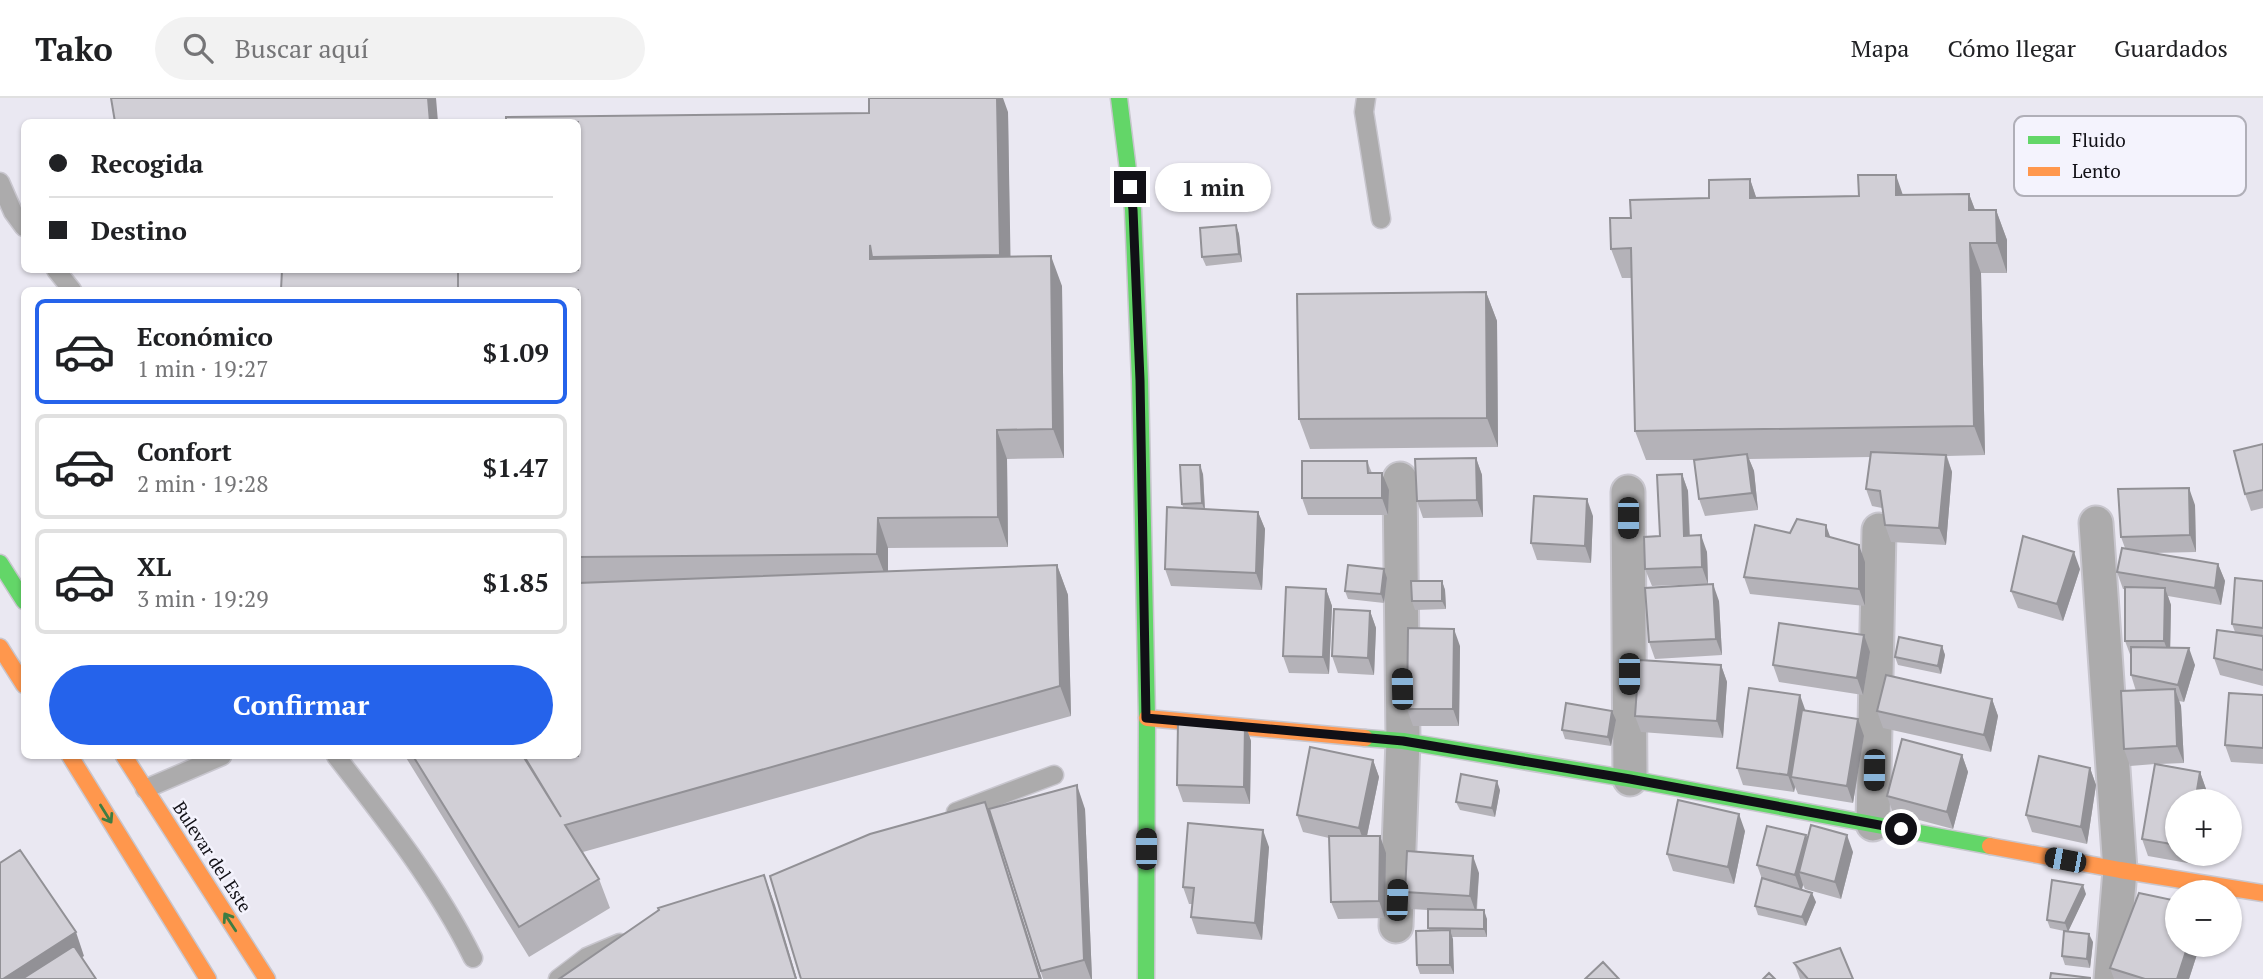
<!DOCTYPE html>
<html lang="es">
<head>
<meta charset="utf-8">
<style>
	body { margin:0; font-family:"PT Serif",serif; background:#f2f2f2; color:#202124; height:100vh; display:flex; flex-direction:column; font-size:26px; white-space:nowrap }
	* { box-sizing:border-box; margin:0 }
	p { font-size:23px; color:#757577 }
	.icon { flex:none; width:38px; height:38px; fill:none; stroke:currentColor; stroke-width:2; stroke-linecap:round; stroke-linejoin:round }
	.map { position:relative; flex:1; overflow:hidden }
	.details { position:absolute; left:21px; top:189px; width:560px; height:472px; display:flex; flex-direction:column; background:#fff; border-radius:10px; box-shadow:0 2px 5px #0004 }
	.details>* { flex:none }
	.guide { position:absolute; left:21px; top:21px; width:560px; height:154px; border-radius:10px; box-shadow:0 2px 5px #0004; display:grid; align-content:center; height:154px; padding:0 28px; background:#fff }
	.fabs { position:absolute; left:2165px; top:691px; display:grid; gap:14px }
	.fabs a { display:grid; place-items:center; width:77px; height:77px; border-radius:50%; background:#fff; box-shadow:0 2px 5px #0004; font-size:35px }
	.end { position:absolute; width:32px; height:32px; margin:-16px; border:9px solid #111016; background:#fff; box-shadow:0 0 0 4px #fff }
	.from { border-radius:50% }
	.bubble { position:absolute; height:49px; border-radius:24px; background:#fff; box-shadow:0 2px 5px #0004; font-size:23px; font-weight:600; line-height:49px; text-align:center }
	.car { position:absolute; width:21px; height:42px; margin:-21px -10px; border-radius:9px; box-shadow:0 0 5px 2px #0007; background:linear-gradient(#222 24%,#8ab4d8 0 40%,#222 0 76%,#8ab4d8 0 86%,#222 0) }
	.guide b { display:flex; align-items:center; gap:24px; height:66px; font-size:26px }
	.guide b+b { border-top:2px solid #e0e0e0 }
	.guide i { width:18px; height:18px; background:#202124 }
	ul { padding:12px 0 0; list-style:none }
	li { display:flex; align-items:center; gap:21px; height:105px; margin:0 14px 10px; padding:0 14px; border:4px solid #e0e0e0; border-radius:10px }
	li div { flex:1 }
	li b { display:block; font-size:26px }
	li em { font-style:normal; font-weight:600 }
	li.current { border-color:#2563eb }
	li>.icon { width:63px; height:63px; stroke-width:1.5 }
	.button { display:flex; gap:14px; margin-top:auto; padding:14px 28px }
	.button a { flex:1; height:80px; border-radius:42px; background:#2563eb; color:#fff; font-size:28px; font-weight:600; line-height:80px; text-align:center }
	header { display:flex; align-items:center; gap:42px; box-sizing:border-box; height:98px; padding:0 35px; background:#fff; border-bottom:2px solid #e0e0e0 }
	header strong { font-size:33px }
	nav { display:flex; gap:38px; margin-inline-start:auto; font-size:24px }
	.search { width:490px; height:63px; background:#f2f2f2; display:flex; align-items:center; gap:18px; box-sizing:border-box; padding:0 24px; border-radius:38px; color:#757577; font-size:26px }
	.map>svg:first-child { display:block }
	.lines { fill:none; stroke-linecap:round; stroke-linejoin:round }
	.lane-casing { stroke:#c8c6ce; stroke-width:21 }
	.street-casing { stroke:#c8c6ce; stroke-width:37 }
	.fast-casing { stroke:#c8c6ce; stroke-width:19 }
	.slow-casing { stroke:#c8c6ce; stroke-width:19 }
	.lane { stroke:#acabac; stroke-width:18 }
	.street { stroke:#acabac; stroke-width:33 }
	.fast { stroke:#63d668; stroke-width:16 }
	.slow { stroke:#ff974d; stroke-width:16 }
	.wall { fill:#b4b2b8 }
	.shaded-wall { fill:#929196 }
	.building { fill:#d1cfd6; stroke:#929196; stroke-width:2 }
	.oneway { stroke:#3e7d43 }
	.route { stroke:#111016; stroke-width:9 }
	.labels { text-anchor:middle; stroke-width:5; stroke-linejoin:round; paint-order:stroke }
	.street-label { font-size:18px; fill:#111016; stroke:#f4f3fd }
	.key { fill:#f4f3fd; stroke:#b0afb8; stroke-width:2 }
	.key-label { font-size:19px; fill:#111016 }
</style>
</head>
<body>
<header>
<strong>Tako</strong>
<div class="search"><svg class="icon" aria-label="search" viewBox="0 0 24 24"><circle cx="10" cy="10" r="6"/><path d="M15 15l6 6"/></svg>Buscar aquí</div>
<nav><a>Mapa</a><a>Cómo llegar</a><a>Guardados</a></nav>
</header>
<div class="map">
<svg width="2263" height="881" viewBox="0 0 2263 881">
	<rect width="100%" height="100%" fill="#eae8f2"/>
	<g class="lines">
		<defs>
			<path id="lane" d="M1366,0L1364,14L1381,121
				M0,84L13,114L24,129
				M56,172L72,192
				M336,658C386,722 437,787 473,860
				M145,691L222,658
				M956,714L1054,677
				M558,881L587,859L620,845"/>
			<path id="street" d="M1628,394L1630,681
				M2096,425L2120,772L2111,881
				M1873,726L1879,432
				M1396,828L1403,643L1400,381"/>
			<path id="fast" d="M1119,0L1133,112L1140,282L1147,620L1146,881
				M0,465L24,503
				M1365,640L1403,643L1630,681L1990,748"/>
			<path id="slow" d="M0,549L24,587
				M1147,620L1365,640
				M70,658L208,881
				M124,658L267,881
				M1990,748L2120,772L2263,795"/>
		</defs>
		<use href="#lane" class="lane-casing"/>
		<use href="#street" class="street-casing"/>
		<use href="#fast" class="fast-casing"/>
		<use href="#slow" class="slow-casing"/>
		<use href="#lane" class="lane"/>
		<use href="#street" class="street"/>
		<use href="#fast" class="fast"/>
		<use href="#slow" class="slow"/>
	</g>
	<path class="wall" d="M1008,14L1010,159L1062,188L1064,360L1007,361L1008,449L888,450V473L1057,467L1068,497L1071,618L583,754L599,781L610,810L529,859L405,658H578V192L282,175L145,174L144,172H578Z
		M1750,81L1756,99L1969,96L1975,112H1996L2007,142V175H1981L1985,357L1947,358L1952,374L1946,447L1891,444L1885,427L1882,410L1872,408L1866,391L1870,359L1749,361L1754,373L1758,412L1705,418L1699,401L1695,362H1646L1635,333L1632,180H1622L1611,151L1631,120L1709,100Z
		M1236,127L1239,136L1242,164L1206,168L1202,159Z
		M1486,194L1497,223L1498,349L1310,351L1299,321Z
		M2263,346V410L2251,413L2245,396Z
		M1476,360L1482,377L1483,419L1423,420L1417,403Z
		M1367,363L1372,375L1389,392L1388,417H1308L1302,400Z
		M1203,376L1205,411L1258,414L1265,431L1262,492L1171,488L1165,471L1183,409L1182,406Z
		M1682,376L1688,393L1690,438L1707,454L1708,486L1652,488L1645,471L1660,438Z
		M2195,407L2196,454L2153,455L2218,466L2225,483L2221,507L2168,498L2171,507L2170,550L2195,567L2184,604L2179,603L2181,608L2184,665L2159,666L2200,674L2206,691L2177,704V756H2194L2193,766L2148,758L2142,741L2155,666L2130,668L2124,651L2136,593L2131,577V559L2125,543V491H2123L2117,474L2125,450L2121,439Z
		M1593,418L1591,465L1537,462L1531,445Z
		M1790,435L1831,440L1865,464V508L1750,496L1744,479Z
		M2080,471L2063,523L2018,510L2011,493Z
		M1387,480L1384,505L1348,501L1345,493Z
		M1442,483L1445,492L1446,511L1415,512L1412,503Z
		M2263,483V588L2220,577L2214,560L2235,534L2232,526Z
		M1326,491L1332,508L1329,576L1289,575L1283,558Z
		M1719,503L1722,557L1655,561L1649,544Z
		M1370,513L1376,530L1374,577L1338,575L1332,558Z
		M1460,548L1459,628H1413L1407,611Z
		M1942,548L1945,557L1941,576L1898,567L1895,559Z
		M1870,554L1863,597L1779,584L1773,567Z
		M1721,567L1727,584L1723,640L1641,634L1635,618Z
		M2263,597V666L2231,664L2225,647Z
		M1992,601L1998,618L1991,654L1883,630L1877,613Z
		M1805,613L1864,638L1853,705L1798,696L1795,689L1794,694L1743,687L1737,670Z
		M1616,622L1611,648L1565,641L1562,632Z
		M1245,626L1251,643L1250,706L1183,704L1177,687Z
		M1962,657L1968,674L1953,731L1893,715L1887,698Z
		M1373,662L1379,679L1367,738L1386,755L1385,820L1338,821L1331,804L1329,740L1303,734L1297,717Z
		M2090,670L2096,687L2087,746L2032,734L2026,717Z
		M1500,692L1495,719L1460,712L1456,704Z
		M989,711H1085L1092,881H1043Z
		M1745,733L1734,786L1673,773L1667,756Z
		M1807,741L1853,754L1841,801L1805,791L1803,787L1802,792L1816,804L1806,828L1758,817L1755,808L1762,781L1757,767Z
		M1269,749L1262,842L1197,836L1191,819L1192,806H1189L1183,789Z
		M1479,775L1477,812L1487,821V839H1452L1454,876H1420L1417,867L1429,833L1428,812L1411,811L1405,794Z
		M2086,796L2068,833L2093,844L2090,870L2065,867L2062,858L2064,833L2050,830L2047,822Z
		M2200,847L2189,881H2114L2110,870Z
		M1794,865L1853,881H1800Z"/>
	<path class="shaded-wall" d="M428,0H436L438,24H430Z
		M997,0H1003L1008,14L1011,187L1000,157Z
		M1896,77L1906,106L1896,97Z
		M1750,81L1760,111L1750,100Z
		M1969,96L1980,125L1969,112Z
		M1996,112L2007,142V175L1997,145Z
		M1236,127L1239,136L1242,164L1239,156Z
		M1970,145L1981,175L1985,357L1974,328Z
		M1051,158L1062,188L1064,360L1053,331Z
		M1486,194L1497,223L1498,349L1487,320Z
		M997,332L1007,361L1008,449L998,419Z
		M1747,356L1754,373L1758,412L1752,395Z
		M1946,357L1952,374L1946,447L1939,430Z
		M1476,360L1482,377L1483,419L1477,402Z
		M1200,367L1203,376L1205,414L1202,405Z
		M1382,375L1389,392L1388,417L1382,400Z
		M1682,376L1688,393L1690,455L1684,438Z
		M2189,390L2195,407L2196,454L2190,437Z
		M1587,401L1593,418L1591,465L1585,448Z
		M1258,414L1265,431L1262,492L1256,475Z
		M878,420L888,450V485L877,456Z
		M1826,427L1832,444L1826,438Z
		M1701,437L1707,454L1708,486L1702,469Z
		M1859,447L1865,464V508L1859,491Z
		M2074,454L2080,471L2063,523L2057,506Z
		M2218,466L2225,483L2221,507L2215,490Z
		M1057,467L1068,497L1071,618L1060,588Z
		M1384,471L1387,480L1384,505L1381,496Z
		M1442,483L1445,492L1446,511L1442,503Z
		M1713,486L1719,503L1722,557L1716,541Z
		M2165,490L2171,507L2170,560L2164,543Z
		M1326,491L1332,508L1329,576L1323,559Z
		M1370,513L1376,530L1374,577L1368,560Z
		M1454,531L1460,548L1459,628L1453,611Z
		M1864,537L1870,554L1863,597L1857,580Z
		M1942,548L1945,557L1941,576L1938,568Z
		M2189,550L2195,567L2184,604L2178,587Z
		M1721,567L1727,584L1723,640L1717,623Z
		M2175,591L2181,608L2184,665L2177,648Z
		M1800,597L1806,614L1791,679L1795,689L1794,694L1788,677Z
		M1992,601L1998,618L1991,654L1984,637Z
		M1612,613L1616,622L1611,648L1608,639Z
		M1858,621L1864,638L1853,705L1847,688Z
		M1245,626L1251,643L1250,706L1244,689Z
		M1962,657L1968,674L1953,731L1947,714Z
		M1373,662L1379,679L1365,747L1359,730Z
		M2090,670L2096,687L2087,746L2081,729Z
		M2200,674L2206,691L2204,704H2195Z
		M1497,683L1500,692L1495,719L1492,710Z
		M1077,687L1085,711L1092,881H1091L1084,862Z
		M985,704L995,734L1042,881H1040Z
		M1739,716L1745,733L1734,786L1728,769Z
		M1263,732L1269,749L1262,842L1255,825Z
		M1806,737L1812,754L1799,774L1803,787L1801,794L1795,777Z
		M1847,737L1853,754L1841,801L1835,784Z
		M1380,738L1386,755L1385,820L1379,803Z
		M2189,756H2194L2193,766Z
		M1473,758L1479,775L1476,815L1470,798Z
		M764,777L775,807L797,881H796Z
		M2083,787L2086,796L2068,834L2065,825Z
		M1812,795L1816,804L1806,828L1802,819Z
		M1484,812L1487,821V839L1484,831Z
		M1450,832L1453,841L1454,876L1450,867Z
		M76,834L84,858L49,881H3Z
		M2089,836L2093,844L2090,870L2087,861Z
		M2188,847H2200L2189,881H2177Z"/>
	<path class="building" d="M111,0H428L430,24H115Z
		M869,0H997L1000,157L872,159L870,147V161L1051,158L1053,331L997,332L998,419L878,420L877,456L578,459V192H458V172H578V24H506V19L869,15Z
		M1858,77H1896V97L1969,96V112H1996L1997,145H1970L1974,328L1635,333L1631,150L1611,151L1610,120H1631L1630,102L1709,100V82L1750,81V100L1859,98Z
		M1236,127L1239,156L1202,159L1200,130Z
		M282,172H458V192H281Z
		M1486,194L1487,320L1299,321L1297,196Z
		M2263,346V392L2245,396L2234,353Z
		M1871,354L1946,357L1939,430L1885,427L1880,393L1866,391Z
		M1747,356L1752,395L1699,401L1694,362Z
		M1476,360L1477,402L1417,403L1415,361Z
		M1302,363H1367L1368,375H1382V400H1302Z
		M1180,367H1200L1202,405L1182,406Z
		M1682,376L1684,438L1701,437L1702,469L1645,471L1644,439L1660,438L1657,377Z
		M2189,390L2190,437L2121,439L2118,391Z
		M1534,398L1587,401L1585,448L1531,445Z
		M1167,409L1258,414L1256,475L1165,471Z
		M1797,421L1826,427V438L1859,447V491L1744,479L1755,427L1790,435Z
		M2023,438L2074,454L2057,506L2011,493Z
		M2122,450L2218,466L2215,490L2117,474Z
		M1057,467L1060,588L565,727L599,781L519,829L413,658H523L561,719L524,658H578V485Z
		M1348,467L1384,471L1381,496L1345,493Z
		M2235,480L2263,483V530L2232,526Z
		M1411,483H1442V503H1412Z
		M1713,486L1716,541L1649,544L1645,490Z
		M1286,489L1326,491L1323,559L1283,558Z
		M2125,489L2165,490L2164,543H2125Z
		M1334,511L1370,513L1368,560L1332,558Z
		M1779,525L1864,537L1857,580L1773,567Z
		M1408,530L1454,531L1453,611H1407Z
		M2217,532L2263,538V572L2214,560Z
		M1899,539L1942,548L1938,568L1895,559Z
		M2131,549L2189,550L2178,587L2131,577Z
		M1639,562L1721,567L1717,623L1635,618Z
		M1886,577L1992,601L1984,637L1877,613Z
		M1749,590L1800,597L1788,677L1737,670Z
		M2175,591L2177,648L2124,651L2121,593Z
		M2229,595L2263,597V650L2225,647Z
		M1566,605L1612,613L1608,639L1562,632Z
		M1802,612L1858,621L1847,688L1791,679Z
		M1178,624L1245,626L1244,689L1177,687Z
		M1902,641L1962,657L1947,714L1887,698Z
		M1310,649L1373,662L1359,730L1297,717Z
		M2039,658L2090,670L2081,729L2026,717Z
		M2155,666L2200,674L2195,704H2177V747L2142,741Z
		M1461,676L1497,683L1492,710L1456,704Z
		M1077,687L1084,862L1041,873L989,711Z
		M1678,702L1739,716L1728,769L1667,756Z
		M985,704L1040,881H801L770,778L870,736Z
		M1188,725L1263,732L1255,825L1191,819L1194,790L1183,789Z
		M1811,727L1847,737L1835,784L1799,774Z
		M1767,728L1806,737L1795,777L1757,767Z
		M1329,738H1380L1379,803L1331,804Z
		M20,752L76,834L3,881H0V765Z
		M1407,753L1473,758L1470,798L1405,794Z
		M764,777L796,881H559L659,812L658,810Z
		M1762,780L1812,795L1802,819L1755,808Z
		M2052,782L2083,787L2065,825L2047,822Z
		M2139,795L2177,803V847H2188L2177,881H2145L2110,870Z
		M1428,811L1484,812V831L1428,830Z
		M1450,832V867H1417L1416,833Z
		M2064,833L2089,836L2087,861L2062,858Z
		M74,848L96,881H22Z
		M1840,850L1853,881H1808L1794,865Z
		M1603,864L1619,881H1585Z
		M1769,875L1775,881H1763Z
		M2051,875L2090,880V881H2050Z"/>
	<defs><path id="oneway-shaft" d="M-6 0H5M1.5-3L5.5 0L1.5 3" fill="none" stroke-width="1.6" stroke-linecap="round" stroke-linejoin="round" transform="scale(1.75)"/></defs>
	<g class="oneway">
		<use href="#oneway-shaft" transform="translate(106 716) rotate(58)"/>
		<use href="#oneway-shaft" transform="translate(230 824) rotate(-123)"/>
	</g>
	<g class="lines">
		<path class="route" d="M1130,89L1133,112L1140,282L1146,620L1403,643L1630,681L1901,731"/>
	</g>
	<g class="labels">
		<g class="street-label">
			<text transform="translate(212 759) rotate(57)" y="6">Bulevar del Este</text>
		</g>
	</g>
	<rect x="2014" y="18" width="232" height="80" rx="10" class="key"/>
	<rect x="2028" y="38" width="32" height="8" fill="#63d668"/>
	<rect x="2028" y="69" width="32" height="9" fill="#ff974d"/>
	<g class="key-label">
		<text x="2072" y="49">Fluido</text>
		<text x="2072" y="80">Lento</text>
	</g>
</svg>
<div class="fabs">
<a>+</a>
<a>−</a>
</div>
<i class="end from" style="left:1901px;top:731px"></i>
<i class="end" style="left:1130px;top:89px"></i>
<div class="bubble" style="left:1155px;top:65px;width:116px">1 min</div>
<i class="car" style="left:1628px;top:420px;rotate:180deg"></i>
<i class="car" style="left:1629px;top:576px;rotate:180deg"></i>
<i class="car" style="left:1402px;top:591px;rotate:359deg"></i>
<i class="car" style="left:1874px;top:672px;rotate:181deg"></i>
<i class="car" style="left:1146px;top:751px;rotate:0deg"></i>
<i class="car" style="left:2065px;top:762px;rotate:281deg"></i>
<i class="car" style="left:1397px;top:802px;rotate:2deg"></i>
<div class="guide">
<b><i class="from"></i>Recogida</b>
<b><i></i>Destino</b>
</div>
<section class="details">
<ul>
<li class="current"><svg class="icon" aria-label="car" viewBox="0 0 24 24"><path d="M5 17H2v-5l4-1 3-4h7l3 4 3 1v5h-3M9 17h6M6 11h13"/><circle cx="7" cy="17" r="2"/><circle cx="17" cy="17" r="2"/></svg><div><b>Económico</b><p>1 min · 19:27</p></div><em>$1.09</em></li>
<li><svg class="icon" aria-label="car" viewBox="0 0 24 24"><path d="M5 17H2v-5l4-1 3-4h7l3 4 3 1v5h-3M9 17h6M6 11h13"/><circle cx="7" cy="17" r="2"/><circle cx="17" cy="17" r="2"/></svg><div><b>Confort</b><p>2 min · 19:28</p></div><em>$1.47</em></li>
<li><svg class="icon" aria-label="car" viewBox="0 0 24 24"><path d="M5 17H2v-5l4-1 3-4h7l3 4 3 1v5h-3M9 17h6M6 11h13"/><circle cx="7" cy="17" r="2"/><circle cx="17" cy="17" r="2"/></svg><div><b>XL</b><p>3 min · 19:29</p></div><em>$1.85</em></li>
</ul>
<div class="button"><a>Confirmar</a></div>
</section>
</div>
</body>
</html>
